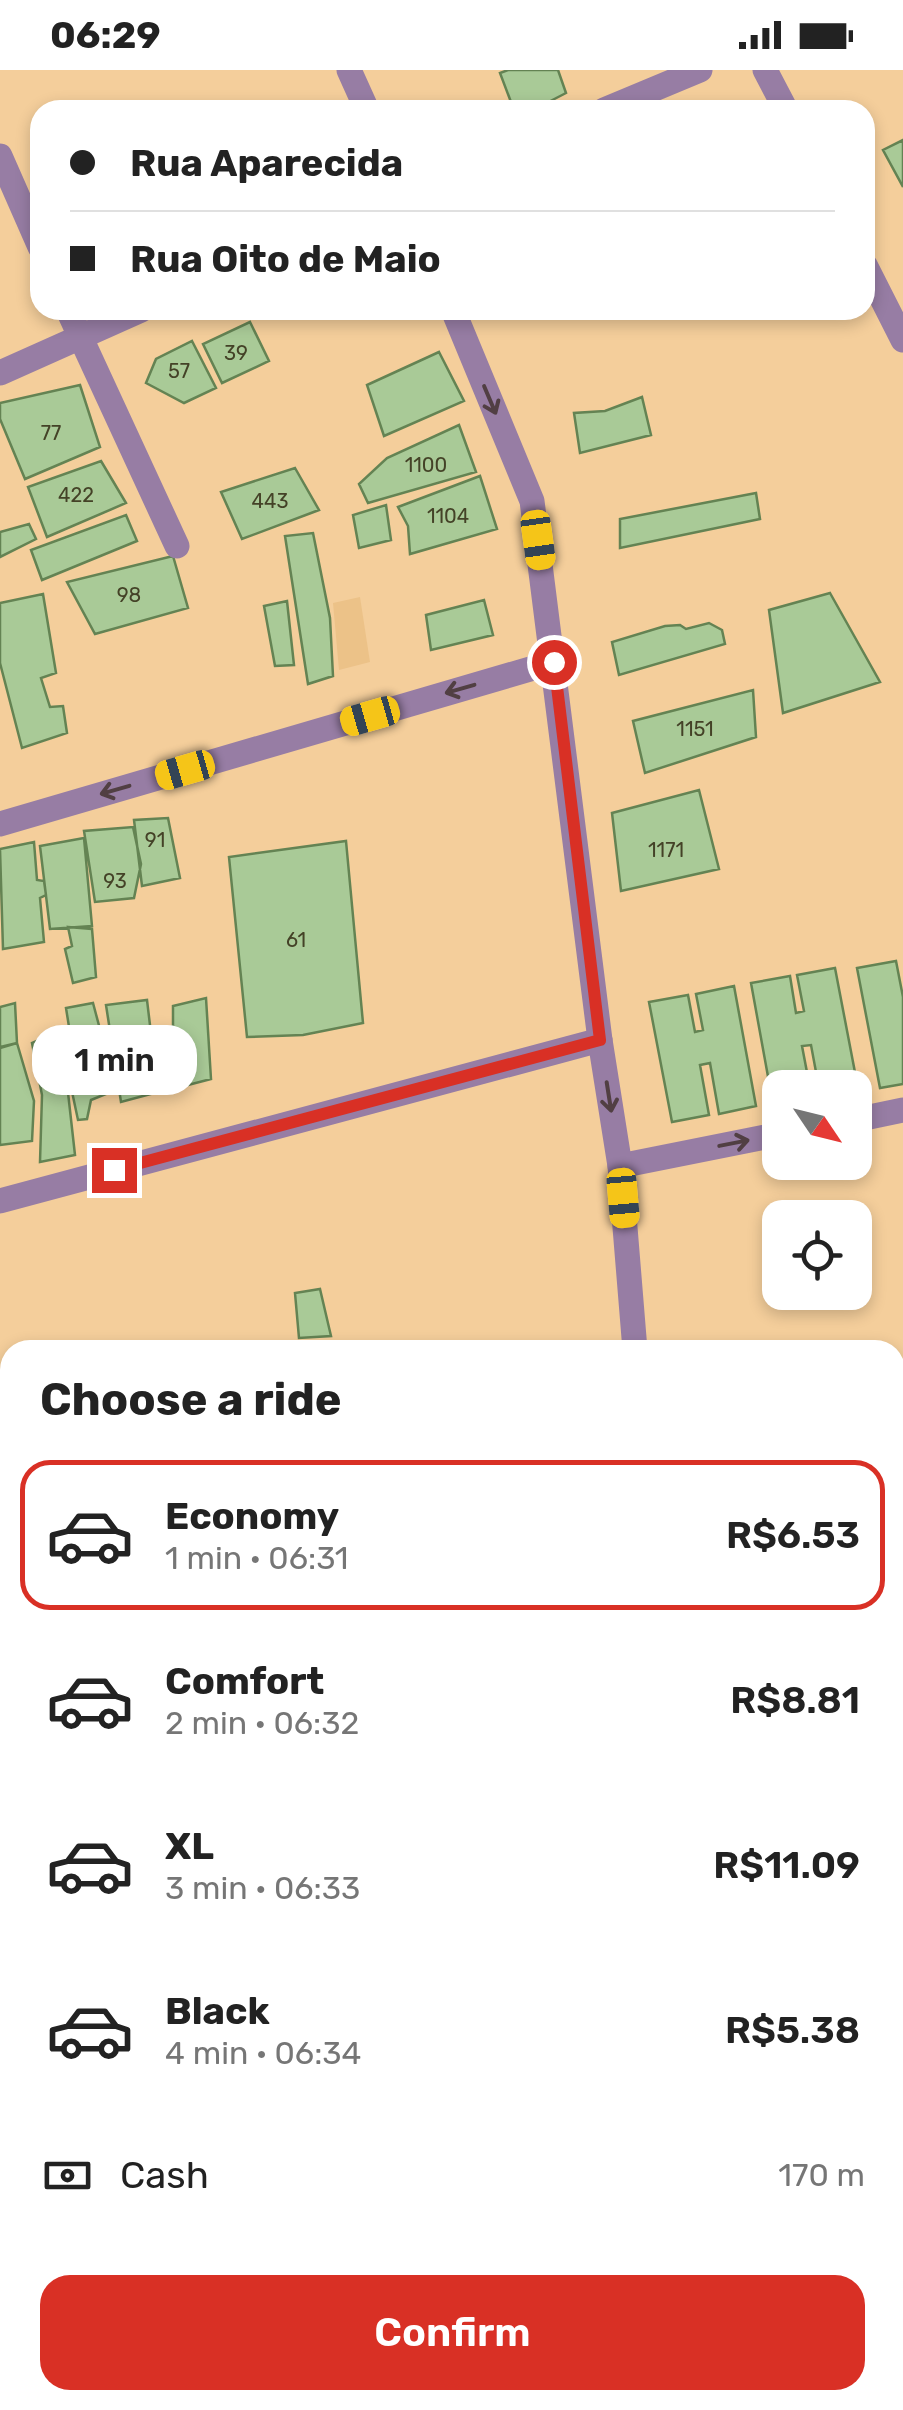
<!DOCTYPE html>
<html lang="en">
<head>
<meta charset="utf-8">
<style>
	body { margin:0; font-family:Rubik,sans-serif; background:#f2f2f2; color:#222; height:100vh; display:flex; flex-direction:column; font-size:38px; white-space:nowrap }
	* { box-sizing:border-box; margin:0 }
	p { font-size:32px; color:#767676 }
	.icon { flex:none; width:55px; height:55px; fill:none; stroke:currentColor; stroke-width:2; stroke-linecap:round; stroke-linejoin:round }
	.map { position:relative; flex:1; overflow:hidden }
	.side { position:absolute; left:0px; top:1270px; width:905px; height:1070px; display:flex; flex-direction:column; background:#fff; border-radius:30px 30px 0 0; box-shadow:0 5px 15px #0003 }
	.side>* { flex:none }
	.guide { position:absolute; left:30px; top:30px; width:845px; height:220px; border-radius:30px; box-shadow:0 5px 15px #0003; display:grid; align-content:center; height:220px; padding:0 40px; background:#fff }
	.needle { width:65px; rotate:125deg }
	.controls { position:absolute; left:762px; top:1000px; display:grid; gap:20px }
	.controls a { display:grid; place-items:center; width:110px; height:110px; border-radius:20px; background:#fff; box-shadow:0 5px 15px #0003; font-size:50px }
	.end { position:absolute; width:45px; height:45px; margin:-22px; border:12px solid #d93025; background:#fff; box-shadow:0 0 0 5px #fff }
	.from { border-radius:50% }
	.bubble { position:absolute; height:70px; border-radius:30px; background:#fff; box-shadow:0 5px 15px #0003; font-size:32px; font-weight:600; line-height:70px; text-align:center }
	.car { position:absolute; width:30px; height:60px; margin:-30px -15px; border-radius:12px; box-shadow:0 0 8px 2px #0007; background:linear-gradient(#f5c518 24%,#345 0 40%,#f5c518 0 76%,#345 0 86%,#f5c518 0) }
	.guide b { display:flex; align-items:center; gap:35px; height:95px; font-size:38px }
	.guide b+b { border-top:2px solid #e0e0e0 }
	.guide i { width:25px; height:25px; background:#222 }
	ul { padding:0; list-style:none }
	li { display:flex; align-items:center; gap:30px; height:150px; margin:0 20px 15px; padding:0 20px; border:5px solid transparent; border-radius:30px }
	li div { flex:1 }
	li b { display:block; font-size:38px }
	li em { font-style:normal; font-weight:600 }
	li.selected { border-color:#d93025 }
	li>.icon { width:90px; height:90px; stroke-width:1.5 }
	h2 { padding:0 40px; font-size:45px; line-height:120px }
	.pay { display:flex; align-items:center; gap:25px; height:110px; padding:0 40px; font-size:38px }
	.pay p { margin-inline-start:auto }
	.action { display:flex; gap:20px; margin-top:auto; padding:20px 40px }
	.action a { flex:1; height:115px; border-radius:30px; background:#d93025; color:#fff; font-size:40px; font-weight:600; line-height:115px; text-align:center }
	.status { display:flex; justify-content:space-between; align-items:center; height:70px; padding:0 50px; background:#fff; direction:ltr }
	.status svg { height:28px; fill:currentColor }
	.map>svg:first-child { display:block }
	.built { fill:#ecc288 }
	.building { fill:#a9ca97; stroke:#648353; stroke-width:2.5 }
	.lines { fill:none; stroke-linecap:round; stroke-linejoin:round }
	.minor { stroke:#977da4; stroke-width:25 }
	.tertiary { stroke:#977da4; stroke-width:25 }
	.oneway { stroke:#513f43 }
	.route { stroke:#d93025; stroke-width:12 }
	.labels { text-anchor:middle; stroke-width:8; stroke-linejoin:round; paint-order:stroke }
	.number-label { font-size:20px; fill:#444227 }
</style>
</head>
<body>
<div class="status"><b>06:29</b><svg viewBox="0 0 49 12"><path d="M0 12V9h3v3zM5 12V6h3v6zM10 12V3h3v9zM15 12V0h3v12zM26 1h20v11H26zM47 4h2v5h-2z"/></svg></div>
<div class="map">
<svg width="903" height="2340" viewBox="0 0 903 2340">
	<rect width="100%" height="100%" fill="#f4ce9b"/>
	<path class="built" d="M360,527L370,592L339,600L333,533Z"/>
	<path class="building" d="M508,0H558L566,23L533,40H514L500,3Z
		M903,70V117L883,80Z
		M250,252L269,291L222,313L203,274Z
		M192,271L216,318L184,333L146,313L156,289Z
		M439,282L464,331L384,366L367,315Z
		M80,315L100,377L25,409L0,349V333Z
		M642,327L651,365L580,383L574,343L605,341Z
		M459,355L476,402L368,433L359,414L387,388Z
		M101,391L126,433L47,467L28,417Z
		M295,398L319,440L242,469L221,422Z
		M480,406L497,459L410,484L408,456L398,437Z
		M756,423L760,449L620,478V449Z
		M386,435L391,470L359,478L353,445Z
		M126,445L137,471L42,510L31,480Z
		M29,454L36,469L0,487V462Z
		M313,463L330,548L333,606L308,614L285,466Z
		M173,486L188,538L95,564L67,512Z
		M830,523L880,612L783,643L769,540Z
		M43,524L56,603L41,608L50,637L63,636L67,663L22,678L0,593V533Z
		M484,530L493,565L431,580L426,545Z
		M287,531L294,595L275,596L264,536Z
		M709,553L722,560L725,574L619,605L612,572L665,556L680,555L686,559Z
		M753,620L756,667L645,703L633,651Z
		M699,720L719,799L621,821L612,743Z
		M168,748L180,808L142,816L134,750Z
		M133,757L141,794L134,828L95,832L84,761Z
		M84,768L92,856L50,859L40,776Z
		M346,771L363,953L303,965L247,967L229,787Z
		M34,772L37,810L44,811L46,825L40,828L44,872L3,879L0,779Z
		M68,857L92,859L96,907L73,913L65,879L72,876Z
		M896,891L903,927V1014L880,1018L857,898Z
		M835,898L858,1018H819L811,975L802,976L810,1018H780V1033L773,1034L751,913L790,906L796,943L804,941L797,905Z
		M734,916L756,1036L719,1044L710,993L700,995L709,1045L672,1052L649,932L688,925L695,962L703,960L696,924Z
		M206,928L211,1009L165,1021L157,985L173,979V936Z
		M147,930L158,1022L121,1032L106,935Z
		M15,933L17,973L0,977V937Z
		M93,933L105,978L111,1022L91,1030L87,1049L78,1050L71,1017L78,1013L66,938Z
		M61,960L75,1085L40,1092L42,1025L32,973Z
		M17,973L34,1031L32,1071L0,1075V978Z
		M320,1219L331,1266L299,1268L295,1223Z
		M903,1718V1776L895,1773V1732Z
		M366,2332L446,2340H365Z"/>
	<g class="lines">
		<path class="minor" d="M765,0L786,40
			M604,40L700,0
			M0,86L40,177
			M865,195L903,270
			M68,240L177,476
			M0,303L141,240
			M0,754L554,592
			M855,1050L903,1040
			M620,1096L780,1064
			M0,1131L600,970
			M0,1556L10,1665
			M0,2089L10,2027"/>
		<path class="tertiary" d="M349,0L367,40
			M453,240L532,431L600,970L620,1096L635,1280
			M895,1806L903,1810
			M738,2330L739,2340"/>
	</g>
	<defs><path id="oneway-shaft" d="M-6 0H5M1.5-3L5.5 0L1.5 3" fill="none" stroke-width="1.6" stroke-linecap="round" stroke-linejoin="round" transform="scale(2.5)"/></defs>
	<g class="oneway">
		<use href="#oneway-shaft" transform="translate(490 330) rotate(67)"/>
		<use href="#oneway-shaft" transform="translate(460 619) rotate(164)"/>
		<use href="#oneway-shaft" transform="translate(115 720) rotate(164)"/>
		<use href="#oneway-shaft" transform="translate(609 1027) rotate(81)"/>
		<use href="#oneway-shaft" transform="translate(734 1073) rotate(-11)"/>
	</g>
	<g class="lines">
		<path class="route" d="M114,1100L600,970L554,592"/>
	</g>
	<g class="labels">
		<g class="number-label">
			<text x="236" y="290">39</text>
			<text x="179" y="308">57</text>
			<text x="51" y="370">77</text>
			<text x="426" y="402">1100</text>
			<text x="76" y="432">422</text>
			<text x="270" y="438">443</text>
			<text x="448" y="453">1104</text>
			<text x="129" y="532">98</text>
			<text x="695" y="666">1151</text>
			<text x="155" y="777">91</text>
			<text x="666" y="787">1171</text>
			<text x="115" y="818">93</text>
			<text x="296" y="877">61</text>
		</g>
	</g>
</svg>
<div class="controls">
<a><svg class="needle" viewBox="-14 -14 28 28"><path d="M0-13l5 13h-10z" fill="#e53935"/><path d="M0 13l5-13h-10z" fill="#767676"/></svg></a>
<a><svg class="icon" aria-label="locate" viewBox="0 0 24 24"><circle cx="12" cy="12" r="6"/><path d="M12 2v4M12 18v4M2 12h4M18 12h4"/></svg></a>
</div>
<i class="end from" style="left:554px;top:592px"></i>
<i class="end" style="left:114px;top:1100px"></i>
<div class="bubble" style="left:32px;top:955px;width:165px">1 min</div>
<i class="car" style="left:538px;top:470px;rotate:172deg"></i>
<i class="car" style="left:370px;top:646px;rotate:254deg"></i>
<i class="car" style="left:185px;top:700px;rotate:254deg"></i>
<i class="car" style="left:623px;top:1128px;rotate:175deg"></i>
<div class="guide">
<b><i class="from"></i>Rua Aparecida</b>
<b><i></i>Rua Oito de Maio</b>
</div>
<section class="side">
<h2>Choose a ride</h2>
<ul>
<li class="selected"><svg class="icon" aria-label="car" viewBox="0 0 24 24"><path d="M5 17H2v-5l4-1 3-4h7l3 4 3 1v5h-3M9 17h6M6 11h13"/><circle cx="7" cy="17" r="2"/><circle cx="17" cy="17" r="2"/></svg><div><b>Economy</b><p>1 min · 06:31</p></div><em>R$6.53</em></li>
<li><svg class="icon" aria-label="car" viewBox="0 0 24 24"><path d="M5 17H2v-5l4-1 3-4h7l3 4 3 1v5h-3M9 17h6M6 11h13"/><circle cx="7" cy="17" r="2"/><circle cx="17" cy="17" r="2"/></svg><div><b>Comfort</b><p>2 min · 06:32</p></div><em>R$8.81</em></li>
<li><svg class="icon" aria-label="car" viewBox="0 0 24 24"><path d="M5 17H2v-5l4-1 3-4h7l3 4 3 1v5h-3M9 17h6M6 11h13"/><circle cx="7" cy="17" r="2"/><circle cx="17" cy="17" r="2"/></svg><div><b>XL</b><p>3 min · 06:33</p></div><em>R$11.09</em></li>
<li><svg class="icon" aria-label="car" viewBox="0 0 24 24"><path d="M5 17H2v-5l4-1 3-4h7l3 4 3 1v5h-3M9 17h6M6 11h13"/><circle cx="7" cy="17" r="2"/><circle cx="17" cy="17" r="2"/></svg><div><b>Black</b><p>4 min · 06:34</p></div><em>R$5.38</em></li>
</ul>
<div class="pay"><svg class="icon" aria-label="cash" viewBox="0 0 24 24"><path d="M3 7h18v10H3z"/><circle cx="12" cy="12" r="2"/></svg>Cash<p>170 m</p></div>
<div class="action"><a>Confirm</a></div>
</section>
</div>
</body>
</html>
